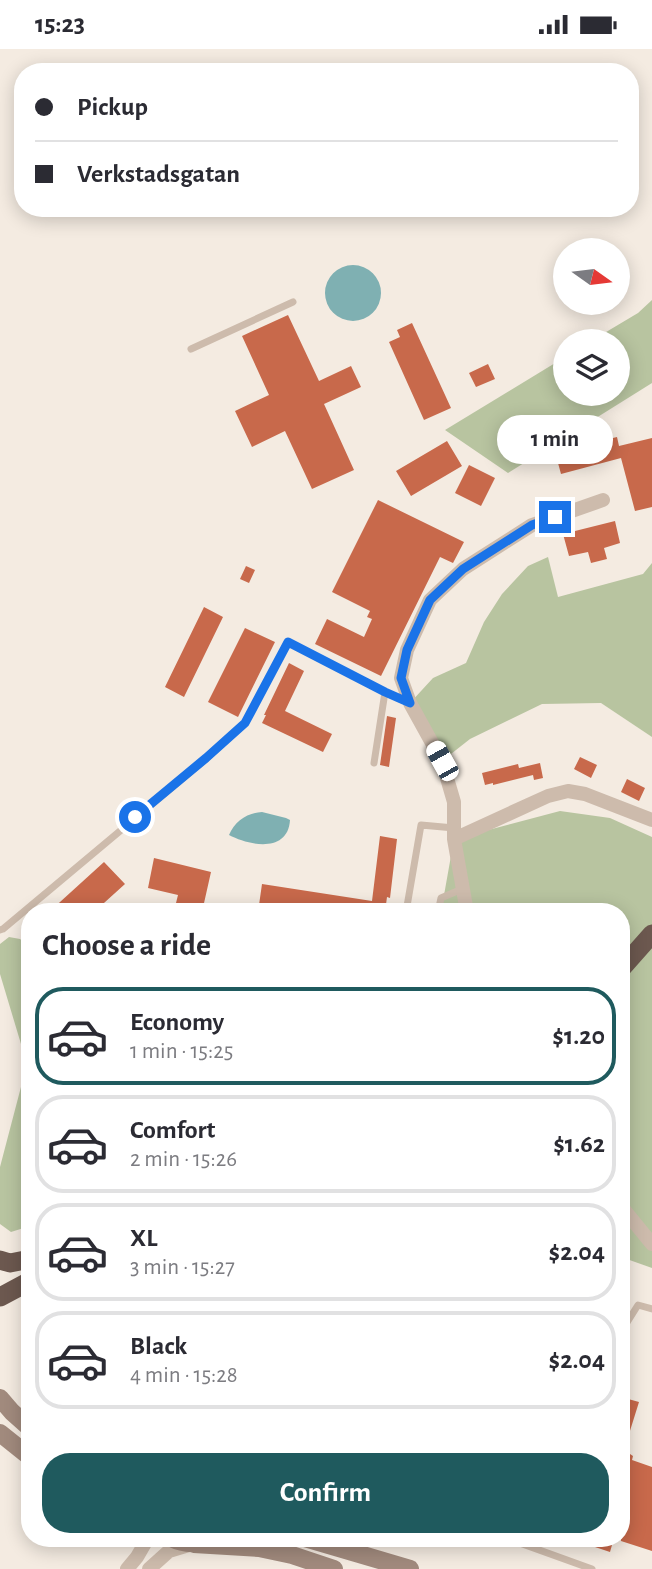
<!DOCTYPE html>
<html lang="en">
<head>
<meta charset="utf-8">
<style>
	body { margin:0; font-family:"Alegreya Sans",sans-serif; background:#f7f7f7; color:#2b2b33; height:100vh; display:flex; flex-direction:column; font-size:26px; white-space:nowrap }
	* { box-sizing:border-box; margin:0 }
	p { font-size:23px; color:#7c7c81 }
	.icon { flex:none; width:38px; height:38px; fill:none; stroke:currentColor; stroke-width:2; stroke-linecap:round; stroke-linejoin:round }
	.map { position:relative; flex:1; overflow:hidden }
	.details { position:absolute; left:21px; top:854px; width:609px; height:644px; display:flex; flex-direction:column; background:#fff; border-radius:28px; box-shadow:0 4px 18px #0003 }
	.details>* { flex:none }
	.guide { position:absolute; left:14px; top:14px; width:625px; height:154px; border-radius:28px; box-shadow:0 4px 18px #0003; display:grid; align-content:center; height:154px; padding:0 21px; background:#fff }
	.needle { width:46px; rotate:104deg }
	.controls { position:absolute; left:553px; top:189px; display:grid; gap:14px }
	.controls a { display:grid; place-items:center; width:77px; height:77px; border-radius:50%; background:#fff; box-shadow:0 4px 18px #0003; font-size:35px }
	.end { position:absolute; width:32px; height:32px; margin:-16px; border:9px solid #1a73e8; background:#fff; box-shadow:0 0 0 4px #fff }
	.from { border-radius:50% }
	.bubble { position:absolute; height:49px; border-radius:24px; background:#fff; box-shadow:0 4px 18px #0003; font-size:23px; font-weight:700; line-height:49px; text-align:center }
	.car { position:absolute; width:21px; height:42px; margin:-21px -10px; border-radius:9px; box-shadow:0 0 5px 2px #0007; background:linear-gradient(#fff 24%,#345 0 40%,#fff 0 76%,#345 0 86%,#fff 0) }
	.guide b { display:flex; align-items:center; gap:24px; height:66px; font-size:26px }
	.guide b+b { border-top:2px solid #e1e1e2 }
	.guide i { width:18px; height:18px; background:#2b2b33 }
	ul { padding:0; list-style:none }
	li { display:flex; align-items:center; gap:21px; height:98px; margin:0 14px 10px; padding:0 7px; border:4px solid #e1e1e2; border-radius:28px }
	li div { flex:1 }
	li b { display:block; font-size:26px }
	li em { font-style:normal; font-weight:700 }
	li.on { border-color:#1f5a5e }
	li>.icon { width:63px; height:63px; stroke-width:1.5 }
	h2 { padding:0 21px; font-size:32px; line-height:84px }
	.cta { display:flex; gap:14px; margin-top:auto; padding:14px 21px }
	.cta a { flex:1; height:80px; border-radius:28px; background:#1f5a5e; color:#fff; font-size:28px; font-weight:700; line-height:80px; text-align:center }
	.status { display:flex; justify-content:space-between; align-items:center; height:49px; padding:0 35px; background:#fff; direction:ltr }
	.status svg { height:19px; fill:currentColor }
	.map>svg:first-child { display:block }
	.green { fill:#b8c4a0 }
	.water { fill:#7fb0b2 }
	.building { fill:#c8694b }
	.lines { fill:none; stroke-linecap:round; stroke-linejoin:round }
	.service { stroke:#cdbbac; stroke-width:7 }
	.minor { stroke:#cdbbac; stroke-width:14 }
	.secondary { stroke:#a18a7d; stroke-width:18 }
	.trunk { stroke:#6c584f; stroke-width:19 }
	.route { stroke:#1a73e8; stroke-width:9 }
</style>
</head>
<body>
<div class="status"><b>15:23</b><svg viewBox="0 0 49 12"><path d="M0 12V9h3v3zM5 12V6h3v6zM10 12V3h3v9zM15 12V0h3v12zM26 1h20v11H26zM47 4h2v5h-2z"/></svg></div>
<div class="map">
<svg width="652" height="1520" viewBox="0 0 652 1520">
	<rect width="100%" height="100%" fill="#f4ebe1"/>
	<path class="green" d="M652,251V334L508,424L445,381L565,308V345H618V292H591L638,264Z
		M548,508L558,548L643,525L652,514V688L601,654L542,655L470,690L442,712L410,654L433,629L466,614L484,573L502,545L528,517Z
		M560,762L610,769L652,788V1219L621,1208V863H441L454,790Z
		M9,888L20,890L30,898V1177L11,1183L0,1175V1118L27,1015L0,925V895Z"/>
	<path class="water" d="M325 244a28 28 0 1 1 56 0a28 28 0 1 1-56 0Z
		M262,763L286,769L290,771C288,804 250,797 229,786C235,772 247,764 262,763Z"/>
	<path class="building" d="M288,266L319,332L351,317L361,338L324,355L354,421L312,440L285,382L252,398L235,362L269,346L242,287Z
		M412,274L451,359L424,371L389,293L400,288L397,281Z
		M488,315L495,330L476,338L469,324Z
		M617,388L619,397L652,389V458L635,462L621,409L561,425L555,403Z
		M447,392L462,417L411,447L396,422Z
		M469,416L495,429L481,457L455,444Z
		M378,451L464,493L453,514L440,508L381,627L315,595L327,570L364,588L372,570L367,568L370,562L332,543Z
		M615,472L620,494L604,499L607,510L591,514L588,503L569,507L563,485Z
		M246,517L255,521L249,534L240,530Z
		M204,558L223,568L184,648L165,638Z
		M245,579L275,593L238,668L208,653Z
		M289,614L304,622L285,662L332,685L323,703L262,674L266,666H264Z
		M387,667L396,669L389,718L380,716Z
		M580,708L597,716L591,729L574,720Z
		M540,714L543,729L534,731L533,726L493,736V734L485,736L482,724L518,715L519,719Z
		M627,730L645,739L639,752L621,743Z
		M380,787L397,790L390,849L387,848L385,863H258L262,835L372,852Z
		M154,809L211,823L202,863H186L188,856L176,854L178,846L148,839Z
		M104,813L125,835L94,863H49Z
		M621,1348L639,1353L624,1401L633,1407L632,1411L652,1418V1502L621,1492Z
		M574,1489H614L610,1503L574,1491Z"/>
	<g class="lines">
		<path class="service" d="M191,300L293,253
			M374,714L385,643
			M406,863L421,776L454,779
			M438,863L441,849L462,840
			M0,881L3,880L206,710L245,674L288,593L385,643L409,654
			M621,1283L638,1256L652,1260
			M506,1489L592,1520"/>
		<path class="minor" d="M454,790L548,747L568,742L585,745L652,771
			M467,863L454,790V753L442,712L410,654L401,629L407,601L430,551L463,520L532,476L603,451
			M621,1157L652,1195
			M127,1520L137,1508L148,1489
			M149,1520L169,1502L192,1495"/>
		<path class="secondary" d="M0,1349L12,1363L30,1379
			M0,1384L30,1408
			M171,1489C183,1495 193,1496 206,1492
			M305,1489L410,1520
			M194,1495L259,1499L292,1506L334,1520"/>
		<path class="trunk" d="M621,920L652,885
			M0,1211L10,1214L30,1210
			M0,1248L30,1232"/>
	</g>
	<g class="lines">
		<path class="route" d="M135,768L206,709L245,674L288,593L385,643L410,654L401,629L407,601L430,551L463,520L532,476L555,468"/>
	</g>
</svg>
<div class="controls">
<a><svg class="needle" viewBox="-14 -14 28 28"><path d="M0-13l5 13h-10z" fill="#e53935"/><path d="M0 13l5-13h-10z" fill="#7c7c81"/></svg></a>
<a><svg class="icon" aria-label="layers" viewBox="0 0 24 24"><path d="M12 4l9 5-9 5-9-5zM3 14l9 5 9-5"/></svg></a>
</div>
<i class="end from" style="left:135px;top:768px"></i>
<i class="end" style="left:555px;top:468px"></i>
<div class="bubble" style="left:497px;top:366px;width:116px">1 min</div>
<i class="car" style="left:442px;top:712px;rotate:331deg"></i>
<div class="guide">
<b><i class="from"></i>Pickup</b>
<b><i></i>Verkstadsgatan</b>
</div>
<section class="details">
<h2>Choose a ride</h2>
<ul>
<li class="on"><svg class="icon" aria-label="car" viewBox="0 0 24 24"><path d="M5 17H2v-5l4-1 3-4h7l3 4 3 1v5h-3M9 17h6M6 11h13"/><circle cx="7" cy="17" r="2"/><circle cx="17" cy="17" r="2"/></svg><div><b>Economy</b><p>1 min · 15:25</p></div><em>$1.20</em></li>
<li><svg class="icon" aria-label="car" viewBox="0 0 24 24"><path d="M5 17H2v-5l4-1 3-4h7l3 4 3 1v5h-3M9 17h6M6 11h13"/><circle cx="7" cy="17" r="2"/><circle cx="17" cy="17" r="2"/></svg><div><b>Comfort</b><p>2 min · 15:26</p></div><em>$1.62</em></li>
<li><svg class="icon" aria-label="car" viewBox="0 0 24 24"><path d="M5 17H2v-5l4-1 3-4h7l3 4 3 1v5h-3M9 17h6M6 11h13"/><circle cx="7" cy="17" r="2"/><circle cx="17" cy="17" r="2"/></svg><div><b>XL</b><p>3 min · 15:27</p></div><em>$2.04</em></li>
<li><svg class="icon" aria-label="car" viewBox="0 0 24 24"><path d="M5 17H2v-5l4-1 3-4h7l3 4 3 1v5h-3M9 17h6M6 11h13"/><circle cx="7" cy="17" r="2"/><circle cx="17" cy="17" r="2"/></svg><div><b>Black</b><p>4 min · 15:28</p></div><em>$2.04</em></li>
</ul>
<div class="cta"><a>Confirm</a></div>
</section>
</div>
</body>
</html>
